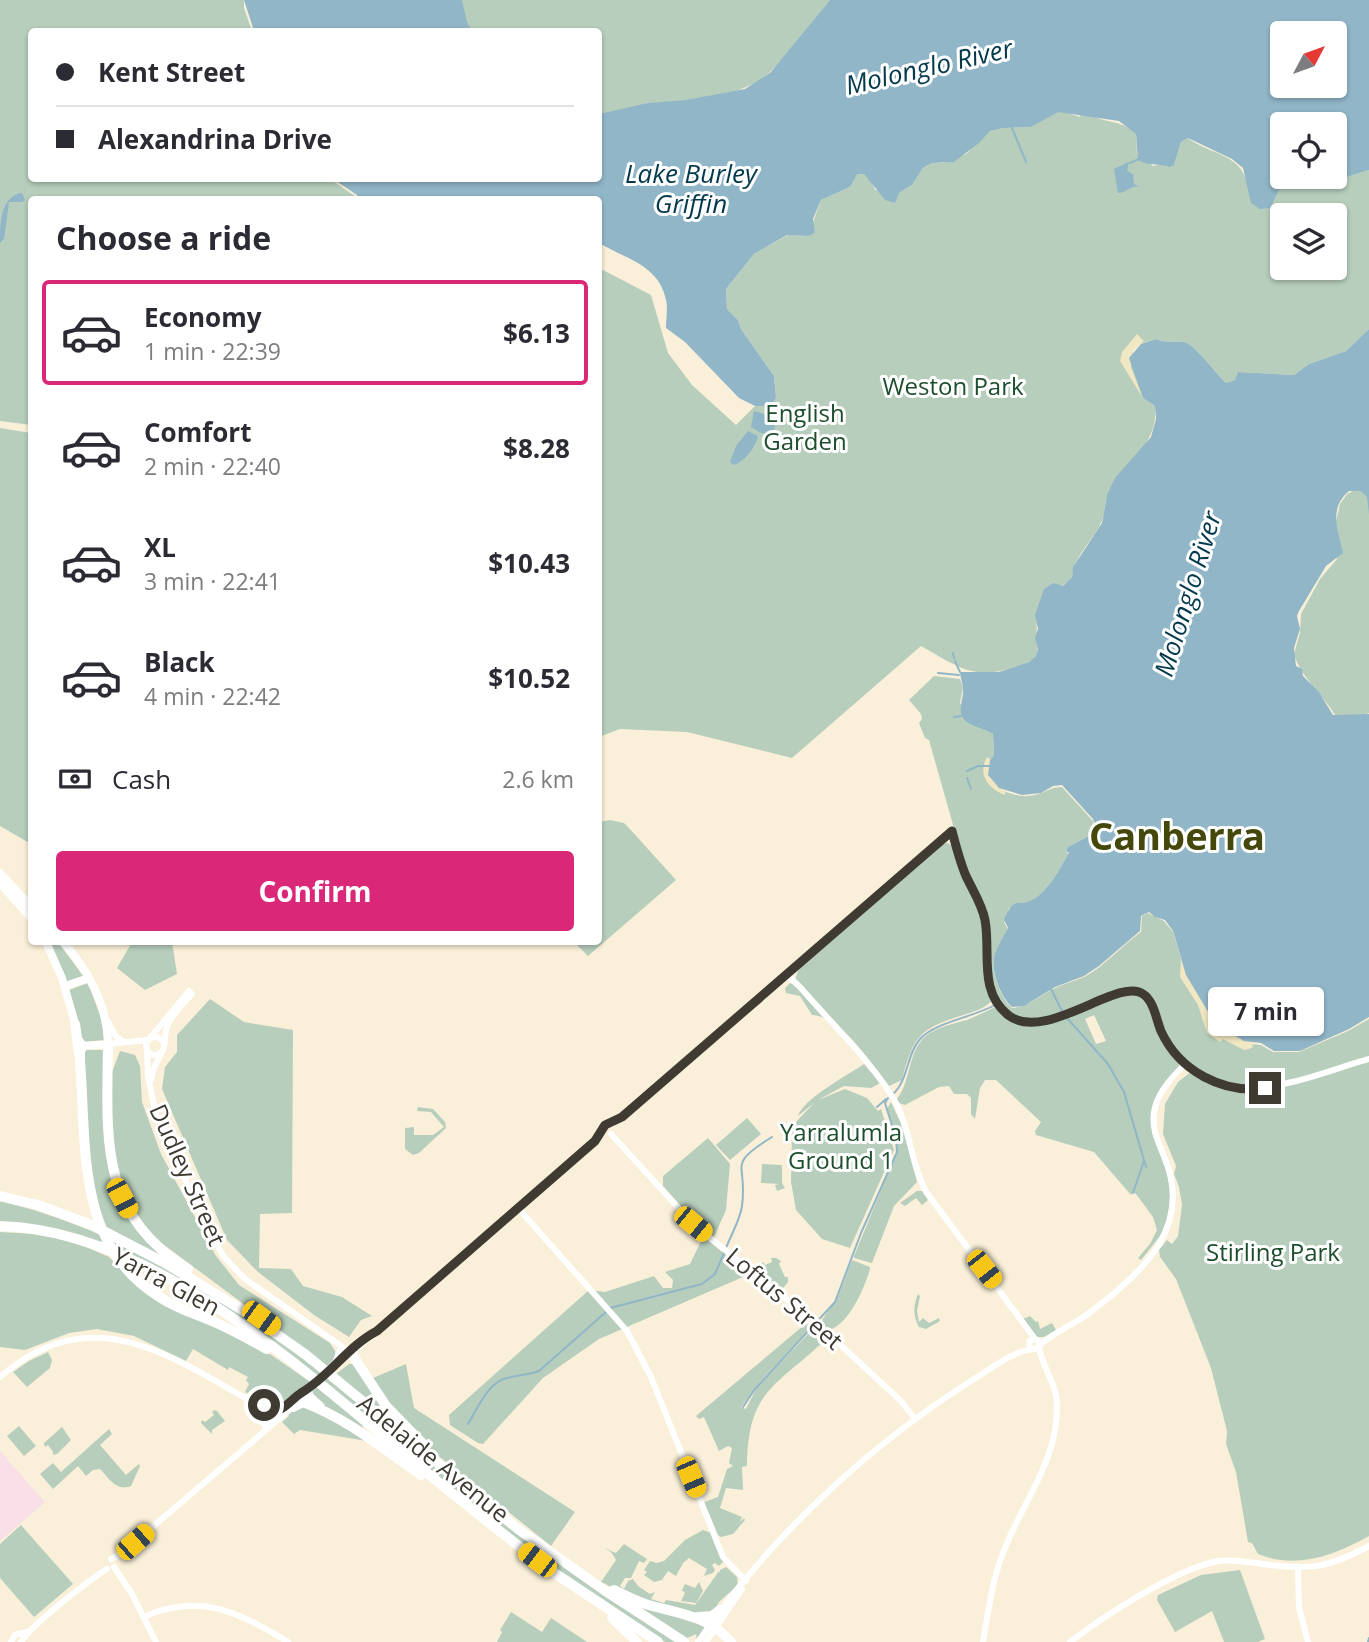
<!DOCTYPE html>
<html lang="en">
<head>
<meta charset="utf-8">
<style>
	body { margin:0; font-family:"Open Sans",sans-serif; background:#f2f2f3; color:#2b2b33; height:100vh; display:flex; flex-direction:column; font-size:26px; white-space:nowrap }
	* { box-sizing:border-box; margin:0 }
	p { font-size:23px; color:#7c7c81 }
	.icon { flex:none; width:38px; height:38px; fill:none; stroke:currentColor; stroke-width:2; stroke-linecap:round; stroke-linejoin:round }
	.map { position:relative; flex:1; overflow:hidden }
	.details { position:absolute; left:28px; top:196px; width:574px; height:749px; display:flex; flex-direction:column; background:#fff; border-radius:7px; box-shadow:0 2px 5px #0004 }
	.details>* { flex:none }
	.banner { position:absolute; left:28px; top:28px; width:574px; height:154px; border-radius:7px; box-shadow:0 2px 5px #0004; display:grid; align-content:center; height:154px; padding:0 28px; background:#fff }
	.needle { width:46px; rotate:49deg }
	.fabs { position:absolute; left:1270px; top:21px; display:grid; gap:14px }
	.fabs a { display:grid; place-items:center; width:77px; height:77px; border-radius:7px; background:#fff; box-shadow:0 2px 5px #0004; font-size:35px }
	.end { position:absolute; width:32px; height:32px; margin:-16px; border:9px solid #3f3b32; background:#fff; box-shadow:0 0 0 4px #fff }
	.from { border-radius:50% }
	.bubble { position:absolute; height:49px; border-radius:7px; background:#fff; box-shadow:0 2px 5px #0004; font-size:23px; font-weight:700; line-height:49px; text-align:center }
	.car { position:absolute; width:21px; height:42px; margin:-21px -10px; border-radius:9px; box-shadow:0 0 5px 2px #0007; background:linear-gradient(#f5c518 24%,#345 0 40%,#f5c518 0 76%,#345 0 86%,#f5c518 0) }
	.banner b { display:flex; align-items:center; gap:24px; height:66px; font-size:26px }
	.banner b+b { border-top:2px solid #e1e1e2 }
	.banner i { width:18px; height:18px; background:#2b2b33 }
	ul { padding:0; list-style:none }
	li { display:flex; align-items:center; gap:21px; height:105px; margin:0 14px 10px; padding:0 14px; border:4px solid transparent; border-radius:7px }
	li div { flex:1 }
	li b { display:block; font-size:26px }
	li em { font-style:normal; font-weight:700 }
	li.active { border-color:#db2777 }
	li>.icon { width:63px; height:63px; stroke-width:1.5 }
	h2 { padding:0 28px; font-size:32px; line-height:84px }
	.pay { display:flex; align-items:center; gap:18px; height:77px; padding:0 28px; font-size:26px }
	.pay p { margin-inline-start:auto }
	.button { display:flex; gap:14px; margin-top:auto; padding:14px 28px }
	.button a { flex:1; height:80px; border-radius:7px; background:#db2777; color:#fff; font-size:28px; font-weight:700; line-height:80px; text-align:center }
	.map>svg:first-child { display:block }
	.medical { fill:#f8dfe8 }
	.green { fill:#b7cebc; fill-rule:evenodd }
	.sand { fill:#f1e7c2 }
	.water { fill:#91b6c8; fill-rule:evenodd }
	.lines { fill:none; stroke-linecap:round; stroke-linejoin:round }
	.stream { stroke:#91b6c8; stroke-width:2 }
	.secondary { stroke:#fff; stroke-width:6 }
	.primary { stroke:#fff; stroke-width:8 }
	.highway { stroke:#fff; stroke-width:10 }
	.route { stroke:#3f3b32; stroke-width:9 }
	.labels { text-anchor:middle; stroke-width:6; stroke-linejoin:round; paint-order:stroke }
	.park-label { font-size:24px; fill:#1d4e2d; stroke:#fff }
	.street-label { font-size:24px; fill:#3f3b32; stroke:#fff }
	.water-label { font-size:26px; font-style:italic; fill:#03394c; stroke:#fff }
	.town-label { font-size:38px; font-weight:bold; fill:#44480a; stroke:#fff }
</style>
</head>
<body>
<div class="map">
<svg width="1369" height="1642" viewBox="0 0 1369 1642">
	<rect width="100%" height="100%" fill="#faf0d9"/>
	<path class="medical" d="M0,1451L45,1502L0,1541Z"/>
	<path class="green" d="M0,0H244V8L252,31L32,32V178L330,179L355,196V199L32,200L31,425L0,421Z
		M457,0H830C811,22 792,53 771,71C741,99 691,100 653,103L648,108L599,119L598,32L468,31Z
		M1059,110L1080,117L1081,112C1088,114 1096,118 1104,120C1118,124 1125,123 1136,134L1137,154L1153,166L1161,164L1174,165L1181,142L1188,138C1210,155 1238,152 1247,182L1275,196L1280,188L1289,179L1347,177L1369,170V329L1346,351L1309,364L1294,375L1239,372L1235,380L1226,383C1216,374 1195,344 1184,342C1174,340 1166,344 1156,339L1140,344L1132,351L1143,398L1155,406C1159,446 1124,462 1108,494C1104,503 1105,516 1100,525C1091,542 1074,557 1072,577C1064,588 1046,593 1040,605C1032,619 1041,649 1036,656C1032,662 1023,664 1017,666C974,682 957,666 921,646L792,758L687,732L620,729L599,737V268L651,295L668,353L692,385L736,425L755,406L769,407L776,398L774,376L741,329L738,320L727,309L726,289L754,254L788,235L808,236L821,200L850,187L856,174H864L871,180L875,190L899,193L912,185L923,168L932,163H944L966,154L990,131L1004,128L1031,127ZM1283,215H1335V268H1283Z
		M0,428L31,433V844L0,826Z
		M1359,488L1369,497V713L1356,718L1335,715C1323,694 1301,678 1294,654L1300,633L1301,614L1320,579L1337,559L1338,550L1335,526L1340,504L1347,494Z
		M934,676L960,679L963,687L960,703L974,725L982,726L993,734L994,755L987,770C989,792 1023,801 1041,793C1049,790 1053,787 1062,787L1093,821L1096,831L1066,849V852L1069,854L1048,887L1033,901L1009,908L1004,922L1008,930C1003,938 998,946 995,955C990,971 1000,997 1012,1008C1029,1007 1040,995 1055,988C1065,983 1076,981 1086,976C1103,967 1123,945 1141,932L1142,916L1148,913L1164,921L1173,932L1186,976L1215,1026L1243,1043L1261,1045L1273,1052H1299L1348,1031L1369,1019V1059C1302,1078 1226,1115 1173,1048C1162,1033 1155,1011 1146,994L1126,991L1057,1014L1031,1020H1023L1009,1014L1000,1001L989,976V933L967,874L929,740L925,738L919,723L922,719L921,714L909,700Z
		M610,820L624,823L629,828L676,880L588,956L574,942H598L599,822Z
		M948,843L954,847L981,911L984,924L985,973L993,1000C985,1008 974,1012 963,1015C919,1029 914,1035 902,1080L889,1086C870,1063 843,1017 812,1015L800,996L786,993L785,988L790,983L792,984V979L795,980L799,968L940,844Z
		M49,942H58L83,976L67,982Z
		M132,942H172L177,974L145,990L117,968Z
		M88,983L103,1023L105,1040L85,1042L82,1037L69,990Z
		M1129,992L1144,996L1160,1033L1179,1062V1066L1157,1096L1152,1133L1165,1165L1172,1195L1168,1220L1160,1236L1141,1260L1138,1258L1150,1244L1157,1230L1153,1217L1136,1194L1133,1192L1131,1195L1094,1152L1036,1135L1035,1131L1041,1122L996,1080H985L980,1088L975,1119L971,1114V1098L967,1094H954L949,1086L939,1087L905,1105L899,1103L897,1099C908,1085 908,1065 916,1049C926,1028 947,1026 967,1020C977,1016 987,1011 997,1006C1002,1014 1009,1021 1018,1023C1038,1029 1107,1001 1129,992ZM1094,1015L1106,1041L1096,1044L1085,1019Z
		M210,999L244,1022L293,1030L292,1213L260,1214L259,1268L291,1269L303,1286L342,1297L372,1316L361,1320L349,1337L314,1315L258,1272L227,1240L162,1089L165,1067L177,1052V1035Z
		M85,1050H104C105,1094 98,1169 123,1206C135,1225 154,1243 169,1260L102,1227L91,1177L84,1061Z
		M120,1051L135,1055L140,1066L142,1102L161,1154L216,1256L239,1285L330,1343L335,1351L336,1357L327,1366L152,1236L125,1196L114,1155L112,1116V1072Z
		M1369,1061V1536C1335,1555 1296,1570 1258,1554L1252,1543L1248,1542L1236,1472L1226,1444L1227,1431L1211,1368L1176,1279L1160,1257L1159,1250L1167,1240L1172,1244L1178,1236L1182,1205L1179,1187L1174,1174L1176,1166L1163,1134L1165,1104L1178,1082L1192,1071L1219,1086L1254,1091Z
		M864,1064L880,1083L871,1088L844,1086L818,1100L845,1089L867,1098L878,1111L881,1109L894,1150L850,1248L822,1239L796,1210L791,1182L792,1133L795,1123L814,1103L798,1116C804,1098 848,1075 864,1064Z
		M891,1102L903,1128L917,1182L894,1206L872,1263L854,1258V1256L897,1152V1138L887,1109Z
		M418,1107L433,1109L445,1122L446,1128L419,1153L413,1155L405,1149V1128L414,1127V1135H433L444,1127L431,1112L417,1111Z
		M747,1118L761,1134L730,1160L716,1145Z
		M708,1138L730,1164L726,1210L714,1237L697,1224L663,1186V1176Z
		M762,1164L782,1165V1183L785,1188L777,1191L775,1185L779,1184L761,1183Z
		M917,1191H922L928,1200L922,1205L916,1198L905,1206L900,1203Z
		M0,1201C211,1251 369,1420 537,1548C582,1582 630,1612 678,1642H665L546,1562L224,1309L57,1230L0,1223Z
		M0,1232L35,1234L72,1241L109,1257L136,1284L270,1354L309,1381L362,1424L367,1441L300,1430L294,1434L282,1422L289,1416L282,1407L275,1409L276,1407L274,1405L272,1406L245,1392L249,1384L246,1380L248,1377L229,1367L228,1370L193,1349L186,1361L134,1336L97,1329L69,1333L25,1350L0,1347Z
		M705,1238L743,1269L745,1274L743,1277L599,1339L543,1378L483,1444L478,1443L450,1425L449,1415L589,1290L605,1292L654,1276L663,1288H672L673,1280L665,1272L690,1264L701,1241Z
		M771,1258H776L781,1261L779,1264L785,1277H788V1282L783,1288H777L756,1271V1267L763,1262L765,1265L772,1262Z
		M852,1260L870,1267V1269C864,1289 850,1322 830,1330L820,1323L838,1297Z
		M918,1294L920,1296L917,1311L919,1322L923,1318L929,1323L939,1318L940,1321L926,1329L919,1327C913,1316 913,1306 918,1294Z
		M1030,1316L1036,1322L1038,1321L1040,1329L1052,1323L1056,1330L1044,1337H1037L1023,1319Z
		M809,1324L813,1325L760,1382L741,1407L746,1409L757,1387L810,1332L816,1327L823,1334L822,1343C773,1388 748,1392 747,1466L742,1467L743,1490L726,1488L720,1508L742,1517L740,1522L744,1518L745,1520L733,1534L721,1537L718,1535L704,1502L718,1497L727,1469L733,1466L729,1463L732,1448L728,1446L719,1451L704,1417L699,1419L696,1416L804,1325Z
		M48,1352L52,1360L50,1368L27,1387L13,1372L29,1361Z
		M360,1363L373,1378L406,1364L414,1408L575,1512L551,1546L336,1374L349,1364Z
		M214,1410L217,1411L225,1421L212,1430V1434L201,1423L202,1420L205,1422L214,1415L212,1412Z
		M19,1426L36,1446L24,1456L7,1436Z
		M62,1427L71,1440L57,1454L53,1455V1452L48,1445L45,1447L44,1443Z
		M109,1429L112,1434L100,1445L126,1475L139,1464L140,1466L131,1486C116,1492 109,1478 100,1469L93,1470L86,1476L78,1466L53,1489L40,1474L53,1463L61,1472Z
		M21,1525L73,1584L34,1617L0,1578V1544Z
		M703,1530L711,1533L723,1562L719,1566L715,1563L712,1565L715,1570L713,1573L704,1576L707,1569L689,1558L683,1563L676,1576L668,1571L662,1580L654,1582L644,1575L647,1572L644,1570L650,1561L657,1563L664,1561L685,1540Z
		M624,1544L647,1559L644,1563L639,1561L631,1578H625L620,1586L624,1589L628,1581L633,1579L638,1586L650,1594L655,1592L651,1599L664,1603L666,1600L695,1605L719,1571L720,1573V1570L726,1567L737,1577L738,1585L720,1601L712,1613C686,1620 626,1594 601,1582L616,1560L611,1552L604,1548L616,1553Z
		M1240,1570L1265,1639L1258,1642H1224L1212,1611L1175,1632L1157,1600L1158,1595L1201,1575Z
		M699,1582L703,1591L696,1603L681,1601L685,1593L682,1590L685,1584L695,1588Z
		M628,1599L707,1624L697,1641L696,1634L687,1638Z
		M511,1612L542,1632L551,1618L587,1642H497L502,1632L500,1630Z"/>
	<path class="sand" d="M1137,334L1144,341L1132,351L1131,367L1143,398L1120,361L1122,352Z
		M987,757L990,759L989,777L999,788L1005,790V795C988,789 977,774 987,757Z
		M1181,959L1215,1024L1254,1041L1252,1048L1244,1050L1223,1039L1220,1042L1207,1033L1198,1005L1180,977Z"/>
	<path class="water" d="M244,0H462L467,22L472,31H254Z
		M830,0H1369V170L1347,177L1289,179L1280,188L1270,208L1260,209L1251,203L1243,168L1232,159L1188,138L1181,142L1174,165L1170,167C1158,163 1150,167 1138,160L1136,134L1119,121L1058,112L1031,127L1004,128L990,131L979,143L954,162L932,163L923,168L912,185L899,193L895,203L885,200L864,174H857L850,187L821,200L813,219L815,233L808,236L787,235L754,254L726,289L727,309L738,320L741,329L774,376L776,398L770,407L755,406L739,398L685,342L666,328C666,319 668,308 666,300C659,265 626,259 599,243L598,200L358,199L357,195L333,179L598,178L599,114L648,103L686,100L745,89L771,72ZM1283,33H1335V86H1283ZM1335,124V177H1283V124Z
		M1129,162L1127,171L1133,174L1134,184L1140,187C1131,184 1127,193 1118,193L1114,169Z
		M22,193L25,200L22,202H9L4,239L0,243C0,225 0,196 22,193Z
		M1369,329V514L1367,497L1361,491H1349C1328,509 1338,530 1343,553L1326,566L1299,611L1297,616L1300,629L1294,648L1296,666L1302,669L1303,676L1319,692L1333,715L1369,714V1017L1349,1029L1300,1051H1274L1261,1043L1244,1041L1216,1025L1186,975L1173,931L1165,920L1155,917L1149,912L1141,916L1140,931L1099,966L1084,976L1055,987L1024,1006L1012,1007C1000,996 990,970 995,954C998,945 1004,936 1008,928L1004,920C1015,893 1018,909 1034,899C1049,890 1060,868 1069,853L1066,851L1067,848L1097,831L1093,819L1062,785L1053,786L1041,793L1022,795L999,788L988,775L990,761L994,755L993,734C984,728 974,727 967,722C955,713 964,700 963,689C963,683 960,678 960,672H999L1029,662L1036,656L1038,649L1035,638L1038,629L1035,615L1044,589L1053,583L1063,586L1072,577L1073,567L1102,523L1107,495L1115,478L1151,437L1156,419L1155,406L1143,398L1129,358L1141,344L1156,339C1166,344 1174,340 1184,342C1195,344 1216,374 1226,383L1235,380L1238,372L1294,375L1309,364L1346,351Z
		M754,411L778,418L773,432C764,437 760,432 751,427Z
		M748,431L758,436C756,447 745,461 734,465L730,462L736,446Z"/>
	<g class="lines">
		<path class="stream" d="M1012,128L1026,162
			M1130,163L1139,159
			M953,653L954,658
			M955,661L960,672
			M938,673L959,675
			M954,717L961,716
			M967,771L978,766H990
			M967,778L971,789
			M1051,989L1063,1013
			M1066,1017L1108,1064L1124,1092L1146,1167
			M893,1094C909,1079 906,1055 920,1039C935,1022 974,1017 995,1005
			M877,1107L886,1099
			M1133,1193L1144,1161
			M726,1248C731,1235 740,1220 742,1206C748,1162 725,1166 772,1137
			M610,1308L702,1284L715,1274L724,1253
			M743,1407L755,1389L835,1302L861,1233L897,1152L896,1138L885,1103L888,1098
			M468,1424C478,1408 488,1382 507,1378C518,1375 528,1375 539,1371L606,1312
			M1368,1642L1369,1638"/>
		<path class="secondary" d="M786,974L800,987C829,1021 877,1067 897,1105C911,1133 911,1165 927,1193L1035,1339
			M107,1020L115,1035L122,1041
			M146 1046a9 9 0 1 1 18 0a9 9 0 1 1-18 0Z
			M150,1038L189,991
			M108,1044L147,1040
			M165,1044C163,1022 178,1010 192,994
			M147,1051L148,1076L156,1115L187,1184L223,1256L245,1279L351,1353
			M151,1080L154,1068L161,1054
			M611,1134L693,1224L821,1327L901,1401L915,1419
			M518,1208L627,1331L651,1377L723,1557L746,1581
			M1029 1344a5 5 0 1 1 10 0a5 5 0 1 1-10 0Z
			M1040,1345C1053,1333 1070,1326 1085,1316C1111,1297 1141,1273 1158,1246C1175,1218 1177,1188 1165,1159C1158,1141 1150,1127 1155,1107C1160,1090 1173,1076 1185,1064
			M335,1363L340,1350
			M0,1377C100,1291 182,1366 276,1415L284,1414
			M306,1393L347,1355L355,1350L595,1141L605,1125L622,1117L952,831C956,846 960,862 967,876C972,888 979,898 983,910C994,944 975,989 1009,1015C1046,1044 1120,976 1144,994C1155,1002 1161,1035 1173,1050C1228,1117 1301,1078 1369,1059
			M265,1426L301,1393L307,1391
			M111,1559L122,1553L294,1406
			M114,1567L132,1594L156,1642
			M1298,1568L1299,1607L1308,1642
			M143,1617C201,1592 238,1612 288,1642
			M11,1642L15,1635L26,1632
			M21,1642C31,1625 88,1581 107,1569
			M698,1642C766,1541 868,1446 971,1381C989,1370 1011,1352 1032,1349
			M706,1642L742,1589
			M983,1642C988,1613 992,1581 1003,1553C1022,1502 1059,1460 1057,1403C1056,1382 1042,1367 1039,1347
			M1070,1642C1104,1616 1177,1568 1219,1561C1233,1559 1248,1562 1262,1564C1308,1570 1327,1569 1369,1546"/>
		<path class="primary" d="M0,873L32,908
			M0,883L32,919
			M46,942L62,978L76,1027
			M63,942C88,970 107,1005 108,1044L83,1046L81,1043
			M65,986L89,978"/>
		<path class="highway" d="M75,1024L79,1053
			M108,1044C107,1138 98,1213 188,1269
			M83,1046L80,1051V1061C87,1147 75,1246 161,1298C178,1309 196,1314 214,1322C233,1330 250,1340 267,1349
			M0,1196L38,1205L92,1225L165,1263L242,1310L305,1354L518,1529L604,1590L684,1642
			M0,1226C143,1230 284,1353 388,1440C431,1477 475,1512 520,1547L553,1572L658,1642
			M351,1353L386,1406L423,1444
			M307,1391L309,1397L320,1407
			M293,1407L303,1402C348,1419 382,1448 421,1475
			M614,1590C624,1595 634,1600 645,1604C676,1613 708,1615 731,1642
			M698,1617L712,1616L720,1610
			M612,1618L637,1642"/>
	</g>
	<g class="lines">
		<path class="route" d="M264,1405L279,1410C288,1406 293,1398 301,1393C330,1376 348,1346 377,1331L595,1141L605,1125L622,1117L952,831C956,846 960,862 966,876C973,891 982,904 985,920C991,952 978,991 1008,1015C1045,1044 1119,976 1143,994C1154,1001 1156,1019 1161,1031C1179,1071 1223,1094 1265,1088"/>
	</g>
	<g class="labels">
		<g class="park-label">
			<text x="953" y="395">Weston Park</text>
			<text x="805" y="422">English<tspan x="805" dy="28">Garden</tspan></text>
			<text x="841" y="1141">Yarralumla<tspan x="841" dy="28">Ground 1</tspan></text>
			<text x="1273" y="1261">Stirling Park</text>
		</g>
		<g class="street-label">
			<text transform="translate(187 1175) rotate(66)" y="8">Dudley Street</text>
			<text transform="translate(166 1282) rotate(28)" y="8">Yarra Glen</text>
			<text transform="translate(784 1299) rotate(40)" y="8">Loftus Street</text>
			<text transform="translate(433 1459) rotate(39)" y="8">Adelaide Avenue</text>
		</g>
		<g class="water-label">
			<text transform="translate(929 67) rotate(-13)" y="9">Molonglo River</text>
			<text x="691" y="183">Lake Burley<tspan x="691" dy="30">Griffin</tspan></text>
			<text transform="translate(1188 594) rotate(-73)" y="9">Molonglo River</text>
		</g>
		<g class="town-label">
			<text x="1177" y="850">Canberra</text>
		</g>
	</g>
</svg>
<div class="fabs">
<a><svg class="needle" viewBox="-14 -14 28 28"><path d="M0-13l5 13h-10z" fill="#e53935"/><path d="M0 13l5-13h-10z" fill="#7c7c81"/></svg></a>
<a><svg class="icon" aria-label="locate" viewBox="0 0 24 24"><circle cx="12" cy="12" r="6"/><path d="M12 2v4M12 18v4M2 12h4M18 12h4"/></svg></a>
<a><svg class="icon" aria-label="layers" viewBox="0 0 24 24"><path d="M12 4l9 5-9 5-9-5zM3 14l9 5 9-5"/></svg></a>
</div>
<i class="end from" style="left:264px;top:1405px"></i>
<i class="end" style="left:1265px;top:1088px"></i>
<div class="bubble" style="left:1208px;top:987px;width:116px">7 min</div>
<i class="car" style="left:122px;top:1198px;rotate:152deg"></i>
<i class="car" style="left:693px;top:1224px;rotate:129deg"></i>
<i class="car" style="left:984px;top:1269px;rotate:142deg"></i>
<i class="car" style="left:261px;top:1318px;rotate:126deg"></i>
<i class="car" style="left:691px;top:1477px;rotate:157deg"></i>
<i class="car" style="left:135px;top:1542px;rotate:49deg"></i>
<i class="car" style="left:537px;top:1560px;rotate:307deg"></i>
<div class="banner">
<b><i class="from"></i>Kent Street</b>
<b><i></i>Alexandrina Drive</b>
</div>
<section class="details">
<h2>Choose a ride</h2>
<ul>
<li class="active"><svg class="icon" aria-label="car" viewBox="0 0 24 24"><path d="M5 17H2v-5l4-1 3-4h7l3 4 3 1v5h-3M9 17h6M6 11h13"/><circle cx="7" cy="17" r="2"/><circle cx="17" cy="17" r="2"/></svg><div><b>Economy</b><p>1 min · 22:39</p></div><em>$6.13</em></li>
<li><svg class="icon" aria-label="car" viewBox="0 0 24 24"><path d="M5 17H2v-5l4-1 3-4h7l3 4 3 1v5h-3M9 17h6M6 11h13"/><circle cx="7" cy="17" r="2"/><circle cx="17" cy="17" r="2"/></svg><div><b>Comfort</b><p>2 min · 22:40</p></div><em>$8.28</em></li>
<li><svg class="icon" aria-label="car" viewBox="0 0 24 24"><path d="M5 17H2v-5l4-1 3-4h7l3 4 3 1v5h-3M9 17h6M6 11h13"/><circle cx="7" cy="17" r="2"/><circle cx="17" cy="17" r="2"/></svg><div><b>XL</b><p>3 min · 22:41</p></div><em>$10.43</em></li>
<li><svg class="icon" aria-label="car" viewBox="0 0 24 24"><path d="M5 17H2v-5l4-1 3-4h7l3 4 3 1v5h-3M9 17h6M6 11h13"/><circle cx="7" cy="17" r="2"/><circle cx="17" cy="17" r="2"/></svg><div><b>Black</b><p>4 min · 22:42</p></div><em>$10.52</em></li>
</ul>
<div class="pay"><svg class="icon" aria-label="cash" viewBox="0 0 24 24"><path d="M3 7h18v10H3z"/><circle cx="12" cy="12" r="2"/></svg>Cash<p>2.6 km</p></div>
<div class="button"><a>Confirm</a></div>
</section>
</div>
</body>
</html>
